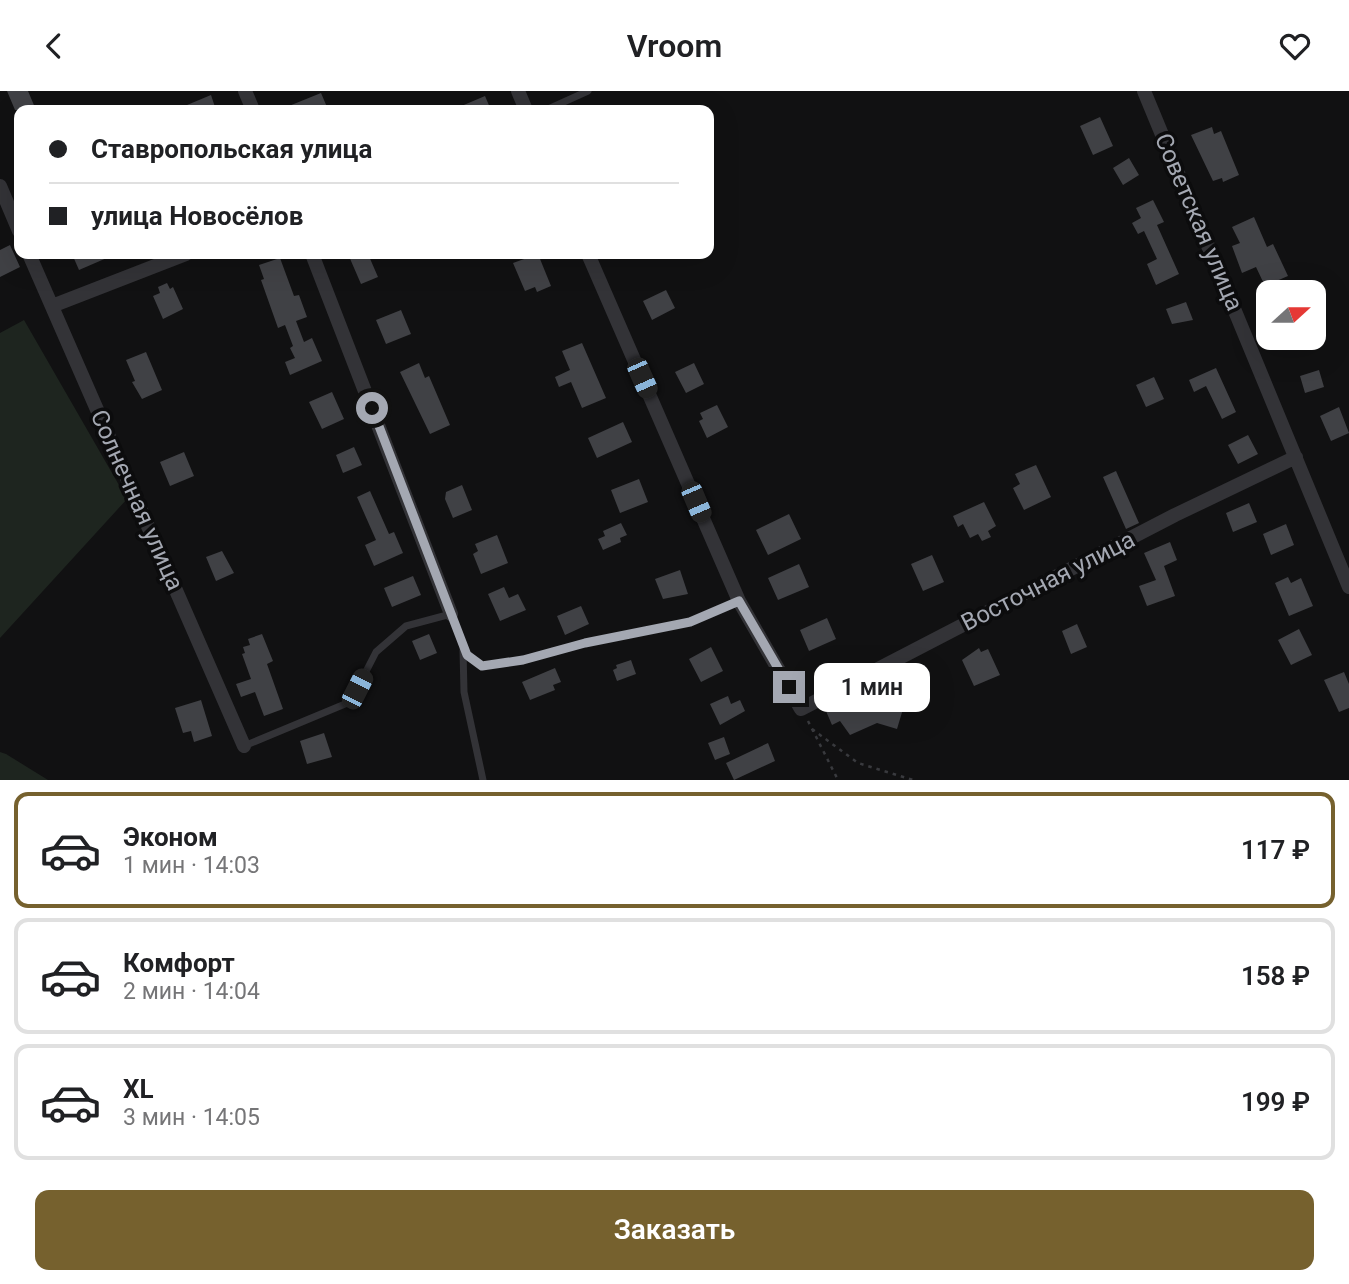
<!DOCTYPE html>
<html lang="ru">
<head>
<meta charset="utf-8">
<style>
	body { margin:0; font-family:Roboto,sans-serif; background:#f2f2f2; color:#202124; height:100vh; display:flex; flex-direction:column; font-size:26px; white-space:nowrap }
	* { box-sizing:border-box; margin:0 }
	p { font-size:23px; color:#757577 }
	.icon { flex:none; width:38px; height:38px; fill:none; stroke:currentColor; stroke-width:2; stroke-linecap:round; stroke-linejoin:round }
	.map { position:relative; height:689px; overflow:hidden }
	.panel { display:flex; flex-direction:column; background:#fff; flex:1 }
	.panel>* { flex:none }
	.guide { position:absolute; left:14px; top:14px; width:700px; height:154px; border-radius:14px; box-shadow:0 7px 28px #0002; display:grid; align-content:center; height:154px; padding:0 35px; background:#fff }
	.needle { width:46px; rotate:69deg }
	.controls { position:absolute; left:1256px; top:189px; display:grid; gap:14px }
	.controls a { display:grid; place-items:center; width:70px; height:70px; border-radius:14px; background:#fff; box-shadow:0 7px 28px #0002; font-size:35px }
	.end { position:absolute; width:32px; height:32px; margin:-16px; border:9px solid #a4a8b2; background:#111; box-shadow:0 0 0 4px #111 }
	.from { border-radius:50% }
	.bubble { position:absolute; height:49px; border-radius:14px; background:#fff; box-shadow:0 7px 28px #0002; font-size:23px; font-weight:600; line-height:49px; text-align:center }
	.car { position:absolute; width:21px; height:42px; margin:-21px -10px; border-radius:9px; box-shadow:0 0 5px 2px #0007; background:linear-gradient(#222 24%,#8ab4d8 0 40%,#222 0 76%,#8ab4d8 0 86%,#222 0) }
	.guide b { display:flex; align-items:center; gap:24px; height:66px; font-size:26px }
	.guide b+b { border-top:2px solid #e0e0e0 }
	.guide i { width:18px; height:18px; background:#202124 }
	ul { padding:12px 0 0; list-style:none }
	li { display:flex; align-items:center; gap:21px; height:116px; margin:0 14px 10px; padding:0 21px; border:4px solid #e0e0e0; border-radius:14px }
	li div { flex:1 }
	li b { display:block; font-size:26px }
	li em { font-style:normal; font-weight:600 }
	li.active { border-color:#76612e }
	li>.icon { width:63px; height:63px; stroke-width:1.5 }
	.primary-button { display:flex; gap:14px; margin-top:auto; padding:14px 35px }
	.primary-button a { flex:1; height:80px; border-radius:14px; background:#76612e; color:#fff; font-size:28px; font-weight:600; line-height:80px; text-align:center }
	header { display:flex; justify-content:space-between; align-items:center; height:91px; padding:0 35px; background:#fff; font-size:32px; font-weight:600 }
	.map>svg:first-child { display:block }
	.green { fill:#1e251f }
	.building { fill:#404145 }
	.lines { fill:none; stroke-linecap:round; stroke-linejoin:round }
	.path { stroke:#393a3e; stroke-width:2.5; stroke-dasharray:3.5 5; stroke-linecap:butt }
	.lane { stroke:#333337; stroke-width:7 }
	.street { stroke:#333337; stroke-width:14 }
	.route { stroke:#a4a8b2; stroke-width:9 }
	.labels { text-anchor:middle; stroke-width:7; stroke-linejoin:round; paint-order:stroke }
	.street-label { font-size:24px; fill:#a4a8b2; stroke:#0c0c0d }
</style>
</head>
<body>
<header><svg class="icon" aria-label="back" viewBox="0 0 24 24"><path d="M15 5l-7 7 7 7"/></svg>Vroom<svg class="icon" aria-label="heart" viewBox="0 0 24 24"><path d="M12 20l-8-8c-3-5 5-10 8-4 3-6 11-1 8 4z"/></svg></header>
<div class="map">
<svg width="1349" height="689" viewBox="0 0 1349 689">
	<rect width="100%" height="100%" fill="#111112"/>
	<path class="green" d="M24,229L127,408L0,547V242Z
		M0,661L6,663L48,689H0Z"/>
	<path class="building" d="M7,0H28L36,19H15Z
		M321,2L327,16L319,19H279Z
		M211,4L216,19H175Z
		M485,5L491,19H452Z
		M1100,26L1113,55L1093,64L1080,35Z
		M1212,36L1214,43L1221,40L1239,84L1223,91L1222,87L1213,90L1191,44Z
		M1129,67L1139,84L1123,94L1113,77Z
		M1153,109L1164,131L1157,134L1179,183L1156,194L1147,173L1157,168L1144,140L1138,143L1132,132L1141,127L1136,117Z
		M1254,126L1267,156L1273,153L1288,185L1265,195L1256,176L1242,182L1232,155L1240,152L1232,136Z
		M10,154L20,176L0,186V159Z
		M72,163H116L79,179Z
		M348,163H368L378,186L361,193Z
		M538,163L551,195L537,201L535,196L525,200L513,172Z
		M280,167L294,205L299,204L307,226L296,230L304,251L312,247L322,270L290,284L285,271L295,267L290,257L293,255L285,234L278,237L261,189L264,188L259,174Z
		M167,192L170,198L173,196L183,218L163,228L153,205L160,202L158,196Z
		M666,199L675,217L652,229L643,210Z
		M1186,211L1193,229L1172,233L1166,218Z
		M401,219L411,243L386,253L376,229Z
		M582,252L606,307L582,317L571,291L559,296L555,286L570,279L562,260Z
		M146,261L162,299L142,308L132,291L135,290L126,269Z
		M419,272L425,287L429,285L450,334L430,343L400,281Z
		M694,272L704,293L686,302L675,281Z
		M1216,277L1236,321L1222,328L1206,295L1194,301L1189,289Z
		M1319,279L1324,296L1305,302L1300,285Z
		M1154,286L1164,308L1146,316L1136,294Z
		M332,301L344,328L322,338L309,311Z
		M717,314L728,336L707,347L699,330L703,328L700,322Z
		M1339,316L1349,342L1331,350L1320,325Z
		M623,331L632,351L597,367L588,347Z
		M1248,344L1258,363L1238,373L1228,354Z
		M354,356L362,374L343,382L336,364Z
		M184,361L194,385L170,395L160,371Z
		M1036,374L1051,406L1024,419L1013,397L1020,393L1015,383Z
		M1116,380L1139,432L1126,438L1103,386Z
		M639,388L648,411L620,422L611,399Z
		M462,394L472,419L453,427L445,408L446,401Z
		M370,400L389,443L394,441L403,462L374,475L365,454L376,449L357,406Z
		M984,411L996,435L988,440L991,446L982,450L978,443L970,447L963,433L958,436L953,425Z
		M1249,412L1257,431L1233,441L1226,422Z
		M789,423L801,448L768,464L756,439Z
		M621,432L627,444L620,447L621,451L603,459L598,448L605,445L603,440Z
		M1286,433L1294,454L1271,464L1263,443Z
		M497,444L508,472L481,483L473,463L478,460L475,453Z
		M1170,451L1177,469L1164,475L1175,505L1147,515L1139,495L1156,489L1144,462Z
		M222,460L234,482L216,490L206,466Z
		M932,464L944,491L923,500L911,473Z
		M799,473L809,496L778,509L768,487Z
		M680,479L688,503L663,508L655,488Z
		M413,485L421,504L392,516L384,497Z
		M1288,486L1291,492L1301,487L1313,515L1289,525L1275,492Z
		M504,496L509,507L518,503L526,519L500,530L488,503Z
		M581,515L589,533L565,544L557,525Z
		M827,527L836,548L809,560L800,539Z
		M1077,533L1087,556L1071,563L1062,540Z
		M1299,538L1312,564L1291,574L1278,549Z
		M262,543L273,570L267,573L283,618L264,625L255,601L241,606L236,593L251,588L242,563L245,562L243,556L250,554L248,548Z
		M429,543L437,562L420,569L412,550Z
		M711,556L723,580L701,591L689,568Z
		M979,557L981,561L988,558L1000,584L974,595L962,569Z
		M631,569L636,583L617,590L613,579L617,577L616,574Z
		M555,577L561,591L553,594L555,599L530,609L522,591Z
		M1344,581L1349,593V617L1339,621L1324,589Z
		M877,595L886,613L903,618L897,638L877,632L850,644L840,630L832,634L826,620Z
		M728,605L731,613L740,609L745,620L720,634L710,613Z
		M201,609L212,645L194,651L191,640L183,642L175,617Z
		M324,642L332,666L307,673L300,650Z
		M724,646L730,663L715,669L708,652Z
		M768,652L775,670L734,689L726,672Z"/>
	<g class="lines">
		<path class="path" d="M808,630L838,689
			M812,638L858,672L913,689"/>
		<path class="lane" d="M546,19L588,0
			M463,559L464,601L483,689
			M244,655L345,613L357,598L376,561L406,535L451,523L467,564L482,575L523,569L585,552L689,531L739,510"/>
		<path class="street" d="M245,0L253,19
			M518,0L526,19
			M1144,0L1349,496
			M0,95L19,140
			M29,163L244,655
			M312,163L451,523
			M588,163L739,510L801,618L1175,424L1296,366
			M52,215L186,163"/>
	</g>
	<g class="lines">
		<path class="route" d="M372,317L467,564L482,575L523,569L585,552L690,531L739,510L789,596"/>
	</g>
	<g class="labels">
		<g class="street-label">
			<text transform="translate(1199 131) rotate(67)" y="8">Советская улица</text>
			<text transform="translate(137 409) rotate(66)" y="8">Солнечная улица</text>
			<text transform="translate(1048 490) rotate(-27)" y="8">Восточная улица</text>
		</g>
	</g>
</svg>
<div class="controls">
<a><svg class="needle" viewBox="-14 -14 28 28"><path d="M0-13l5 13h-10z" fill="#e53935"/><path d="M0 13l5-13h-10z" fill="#757577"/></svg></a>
</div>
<i class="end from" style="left:372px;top:317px"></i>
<i class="end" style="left:789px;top:596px"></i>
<div class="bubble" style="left:814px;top:572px;width:116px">1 мин</div>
<i class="car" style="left:642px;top:287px;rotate:156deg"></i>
<i class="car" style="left:696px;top:411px;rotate:157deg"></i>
<i class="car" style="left:357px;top:598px;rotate:27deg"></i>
<div class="guide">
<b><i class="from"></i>Ставропольская улица</b>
<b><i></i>улица Новосёлов</b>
</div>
</div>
<section class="panel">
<ul>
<li class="active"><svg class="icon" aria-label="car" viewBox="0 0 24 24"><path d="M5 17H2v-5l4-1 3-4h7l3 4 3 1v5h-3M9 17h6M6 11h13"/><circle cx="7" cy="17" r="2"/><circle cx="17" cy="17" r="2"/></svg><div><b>Эконом</b><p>1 мин · 14:03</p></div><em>117 ₽</em></li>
<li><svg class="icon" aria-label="car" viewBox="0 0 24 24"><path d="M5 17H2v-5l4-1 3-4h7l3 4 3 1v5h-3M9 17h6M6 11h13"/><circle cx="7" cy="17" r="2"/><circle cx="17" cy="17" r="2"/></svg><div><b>Комфорт</b><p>2 мин · 14:04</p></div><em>158 ₽</em></li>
<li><svg class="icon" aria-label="car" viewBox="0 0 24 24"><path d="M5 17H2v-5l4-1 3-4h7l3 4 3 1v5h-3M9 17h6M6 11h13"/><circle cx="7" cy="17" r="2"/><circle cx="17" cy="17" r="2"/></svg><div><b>XL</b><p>3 мин · 14:05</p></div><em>199 ₽</em></li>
</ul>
<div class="primary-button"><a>Заказать</a></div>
</section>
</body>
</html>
